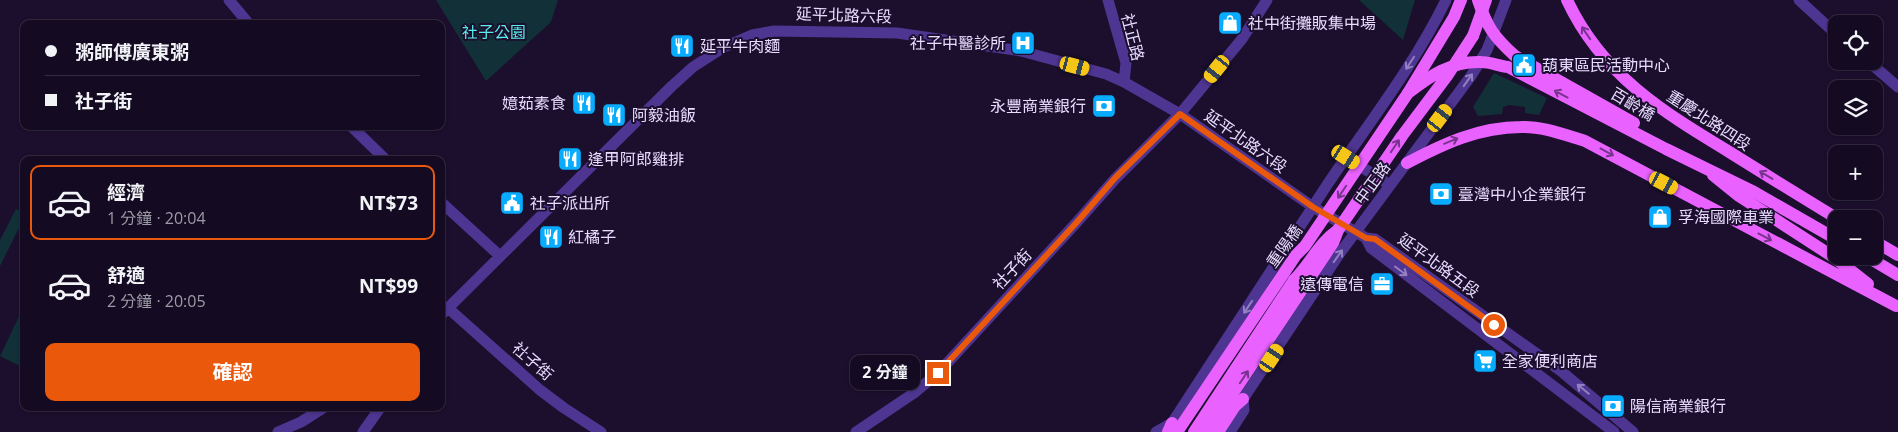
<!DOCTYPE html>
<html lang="zh-TW">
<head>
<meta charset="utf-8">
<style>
	body { margin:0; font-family:"Open Sans","Noto Sans TC",sans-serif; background:#21192f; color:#f1f3f6; height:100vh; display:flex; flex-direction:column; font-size:19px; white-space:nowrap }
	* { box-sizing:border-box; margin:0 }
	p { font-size:16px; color:#9d9ba5 }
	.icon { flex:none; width:28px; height:28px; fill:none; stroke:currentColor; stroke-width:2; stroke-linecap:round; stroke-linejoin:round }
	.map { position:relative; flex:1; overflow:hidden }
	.panel { position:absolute; left:20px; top:156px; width:425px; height:255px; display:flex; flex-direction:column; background:#140b22; border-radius:10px; box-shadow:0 1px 4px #0004,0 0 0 1px #332b40 }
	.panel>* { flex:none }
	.top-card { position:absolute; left:20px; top:20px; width:425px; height:110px; border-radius:10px; box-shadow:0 1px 4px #0004,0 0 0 1px #332b40; display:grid; align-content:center; height:110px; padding:0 25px; background:#140b22 }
	.controls { position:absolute; left:1828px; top:15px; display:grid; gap:10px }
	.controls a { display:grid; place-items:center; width:55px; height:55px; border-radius:10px; background:#140b22; box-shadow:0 1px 4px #0004,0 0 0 1px #332b40; font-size:25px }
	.end { position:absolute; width:22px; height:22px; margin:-11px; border:6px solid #ea580c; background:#fff; box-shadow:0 0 0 2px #fff }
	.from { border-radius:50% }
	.bubble { position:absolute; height:35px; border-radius:10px; background:#140b22; box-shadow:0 1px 4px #0004,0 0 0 1px #332b40; font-size:16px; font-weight:700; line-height:35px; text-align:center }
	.car { position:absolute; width:15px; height:30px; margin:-15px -8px; border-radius:6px; box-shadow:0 0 4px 1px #0007; background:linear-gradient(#f5c518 24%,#345 0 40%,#f5c518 0 76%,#345 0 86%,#f5c518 0) }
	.top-card b { display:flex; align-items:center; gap:18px; height:48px; font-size:19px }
	.top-card b+b { border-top:1px solid #332b40 }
	.top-card i { width:12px; height:12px; background:#f1f3f6 }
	ul { padding:9px 0 0; list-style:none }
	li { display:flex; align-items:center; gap:15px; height:75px; margin:0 10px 8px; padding:0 15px; border:2px solid transparent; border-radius:10px }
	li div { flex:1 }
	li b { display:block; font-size:19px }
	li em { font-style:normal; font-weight:700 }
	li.active { border-color:#ea580c }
	li>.icon { width:45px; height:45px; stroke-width:1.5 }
	.cta { display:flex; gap:10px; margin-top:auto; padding:10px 25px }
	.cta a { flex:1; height:58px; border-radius:10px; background:#ea580c; color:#fff; font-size:20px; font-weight:700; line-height:58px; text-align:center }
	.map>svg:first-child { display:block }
	.green { fill:#113038 }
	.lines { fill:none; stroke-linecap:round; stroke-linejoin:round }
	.minor { stroke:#4e3591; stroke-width:11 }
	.major { stroke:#e962ff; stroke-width:12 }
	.major-bridge { stroke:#e962ff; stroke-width:12 }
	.oneway { stroke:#78348c }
	.oneway2 { stroke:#9380c2 }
	.route { stroke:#ea580c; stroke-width:6 }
	.labels { text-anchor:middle; stroke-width:4; stroke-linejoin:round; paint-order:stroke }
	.street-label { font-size:16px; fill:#e7dbff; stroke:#1b0f2d }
	.poi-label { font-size:16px; fill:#e7dbff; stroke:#1b0f2d; text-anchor:start }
	.park-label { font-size:16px; fill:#5aecea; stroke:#1b0f2d }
</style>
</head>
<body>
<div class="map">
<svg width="1898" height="432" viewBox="0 0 1898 432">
	<rect width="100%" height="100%" fill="#1b0f2d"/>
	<path class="green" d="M436,0H558L551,22L486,81Z
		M1359,0H1415L1403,40Z
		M1494,73L1547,98L1539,115L1525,113V107L1509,105L1503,107L1502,114L1478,116L1473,107Z
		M16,209L24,212V218L0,266V240Z
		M24,306V368L0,356Z"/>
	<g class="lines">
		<path class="minor" d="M229,0L249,24
			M1108,0L1126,63L1124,82
			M1799,0L1836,34
			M1868,61L1898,87
			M351,126L386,160
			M1352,161L1390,185
			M441,202L500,256
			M1366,238L1371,248L1614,432
			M448,308L540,390L564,408L601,432
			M441,315L672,86L693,67L724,47L752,35L774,31L897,33L1021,51L1106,74L1124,82L1180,114L1313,207L1366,238L1375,239L1561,371L1633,432
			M278,432L301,422L323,408
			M363,432L380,408
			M856,432L914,393L938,373L1077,222L1115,179L1180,114L1242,39L1267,0
			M1156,432L1172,423C1224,344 1275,264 1327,185C1368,124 1414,66 1446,0
			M1230,432L1244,410L1243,399L1340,253L1471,76L1487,50L1506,0"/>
		<path class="major" d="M1567,0C1602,75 1663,112 1731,153C1766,175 1802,197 1838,219
			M1473,36L1486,0
			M1408,93L1454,17L1461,0
			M1407,163C1443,144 1479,127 1521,127C1542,126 1565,135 1585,141L1896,306
			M1713,175L1739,196L1835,258L1868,284
			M1874,241L1898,255
			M1866,256L1898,275
			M1294,280C1311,263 1318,244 1338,230
			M1168,432L1172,423
			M1218,432L1235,406L1243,399"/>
		<path class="major-bridge" d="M1478,0C1487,27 1494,37 1515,56L1634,123
			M1177,432L1296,255L1305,246L1408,93C1430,76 1451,61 1481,62C1490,62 1499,66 1508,67L1666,149L1754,192L1836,239
			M1194,432L1294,280
			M1207,432L1333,243L1338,230L1402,136L1447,76L1473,36"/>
	</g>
	<defs><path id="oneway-shaft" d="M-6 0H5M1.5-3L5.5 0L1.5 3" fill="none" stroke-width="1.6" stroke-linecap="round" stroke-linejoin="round" transform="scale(1.25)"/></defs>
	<g class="oneway">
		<use href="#oneway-shaft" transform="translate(1586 33) rotate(-124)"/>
		<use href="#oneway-shaft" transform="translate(1561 94) rotate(-152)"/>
		<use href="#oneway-shaft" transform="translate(1451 141) rotate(-22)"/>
		<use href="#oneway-shaft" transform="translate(1395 146) rotate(-56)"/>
		<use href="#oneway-shaft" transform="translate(1607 152) rotate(29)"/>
		<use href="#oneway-shaft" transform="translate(1766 175) rotate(-149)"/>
		<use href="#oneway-shaft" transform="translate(1342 192) rotate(124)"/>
		<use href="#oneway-shaft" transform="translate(1765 237) rotate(28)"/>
		<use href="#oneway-shaft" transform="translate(1244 377) rotate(-56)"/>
	</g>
	<g class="oneway2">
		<use href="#oneway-shaft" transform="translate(1410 63) rotate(123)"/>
		<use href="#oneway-shaft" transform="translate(1468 80) rotate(-55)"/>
		<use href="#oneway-shaft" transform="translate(1338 256) rotate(-55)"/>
		<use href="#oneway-shaft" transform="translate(1401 271) rotate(37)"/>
		<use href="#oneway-shaft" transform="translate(1248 307) rotate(124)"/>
		<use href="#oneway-shaft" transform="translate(1583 389) rotate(-141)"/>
	</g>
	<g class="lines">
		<path class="route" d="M938,373L1077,222L1115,178L1180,114L1313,207L1366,238L1375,239L1494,325"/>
	</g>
	<defs>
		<symbol id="shop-square" viewBox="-11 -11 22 22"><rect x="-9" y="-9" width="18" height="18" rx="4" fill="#07acff" stroke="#1b0f2d"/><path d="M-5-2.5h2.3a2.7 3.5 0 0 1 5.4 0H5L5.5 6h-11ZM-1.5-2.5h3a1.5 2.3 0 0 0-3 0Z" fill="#fff"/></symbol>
		<symbol id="hospital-square" viewBox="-11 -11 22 22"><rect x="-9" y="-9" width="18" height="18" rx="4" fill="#07acff" stroke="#1b0f2d"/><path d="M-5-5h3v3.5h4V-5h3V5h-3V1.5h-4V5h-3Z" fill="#fff"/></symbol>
		<symbol id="restaurant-square" viewBox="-11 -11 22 22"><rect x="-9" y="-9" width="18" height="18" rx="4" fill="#07acff" stroke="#1b0f2d"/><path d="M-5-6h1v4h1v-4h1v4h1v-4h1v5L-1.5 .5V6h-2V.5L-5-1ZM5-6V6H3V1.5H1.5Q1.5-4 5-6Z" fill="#fff"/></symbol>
		<symbol id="civic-square" viewBox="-11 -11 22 22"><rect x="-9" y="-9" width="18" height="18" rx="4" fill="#07acff" stroke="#1b0f2d"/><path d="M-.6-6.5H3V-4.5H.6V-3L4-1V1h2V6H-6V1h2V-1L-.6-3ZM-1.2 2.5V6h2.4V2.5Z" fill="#fff"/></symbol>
		<symbol id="bank-square" viewBox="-11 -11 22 22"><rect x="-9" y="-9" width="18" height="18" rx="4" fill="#07acff" stroke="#1b0f2d"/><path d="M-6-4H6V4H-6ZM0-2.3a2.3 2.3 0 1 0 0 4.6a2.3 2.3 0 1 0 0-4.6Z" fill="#fff"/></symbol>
		<symbol id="office-square" viewBox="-11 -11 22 22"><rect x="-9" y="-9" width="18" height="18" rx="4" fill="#07acff" stroke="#1b0f2d"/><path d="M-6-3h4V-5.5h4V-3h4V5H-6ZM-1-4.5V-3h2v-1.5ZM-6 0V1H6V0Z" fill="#fff"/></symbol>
		<symbol id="supermarket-square" viewBox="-11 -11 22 22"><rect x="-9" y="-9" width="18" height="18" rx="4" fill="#07acff" stroke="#1b0f2d"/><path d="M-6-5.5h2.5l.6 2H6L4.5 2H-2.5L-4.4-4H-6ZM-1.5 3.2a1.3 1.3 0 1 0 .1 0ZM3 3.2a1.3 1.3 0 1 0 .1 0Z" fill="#fff"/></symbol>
	</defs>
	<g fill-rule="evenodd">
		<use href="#shop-square" x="1216" y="9" width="28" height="28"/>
		<use href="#hospital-square" x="1009" y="29" width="28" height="28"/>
		<use href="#restaurant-square" x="668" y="32" width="28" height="28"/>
		<use href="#civic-square" x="1510" y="51" width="28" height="28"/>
		<use href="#restaurant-square" x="570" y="89" width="28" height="28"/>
		<use href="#bank-square" x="1090" y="92" width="28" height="28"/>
		<use href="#restaurant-square" x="600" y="101" width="28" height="28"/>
		<use href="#restaurant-square" x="556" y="145" width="28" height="28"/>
		<use href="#bank-square" x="1427" y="180" width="28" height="28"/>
		<use href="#civic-square" x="498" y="189" width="28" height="28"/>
		<use href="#shop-square" x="1646" y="203" width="28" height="28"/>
		<use href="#restaurant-square" x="537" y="223" width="28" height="28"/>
		<use href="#office-square" x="1368" y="270" width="28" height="28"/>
		<use href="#supermarket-square" x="1471" y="347" width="28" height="28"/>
		<use href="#bank-square" x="1599" y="392" width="28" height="28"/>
	</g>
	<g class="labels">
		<g class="street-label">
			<text transform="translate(844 15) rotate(2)" y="6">延平北路六段</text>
			<text transform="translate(1133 37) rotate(76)" y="6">社正路</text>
			<text transform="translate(1633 104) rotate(31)" y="6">百齡橋</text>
			<text transform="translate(1709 120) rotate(33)" y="6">重慶北路四段</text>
			<text transform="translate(1246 141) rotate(35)" y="6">延平北路六段</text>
			<text transform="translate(1372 183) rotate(-54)" y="6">中正路</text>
			<text transform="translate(1284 246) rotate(-54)" y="6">重陽橋</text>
			<text transform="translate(1439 265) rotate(36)" y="6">延平北路五段</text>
			<text transform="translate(1012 269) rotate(-47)" y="6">社子街</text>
			<text transform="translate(533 361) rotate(41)" y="6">社子街</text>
		</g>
		<g class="poi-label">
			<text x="1248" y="29">社中街攤販集中場</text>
			<text x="1006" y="49" text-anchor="end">社子中醫診所</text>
			<text x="700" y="52">延平牛肉麵</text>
			<text x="1542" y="71">葫東區民活動中心</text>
			<text x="566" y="109" text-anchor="end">嬑茹素食</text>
			<text x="1086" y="112" text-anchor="end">永豐商業銀行</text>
			<text x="632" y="121">阿毅油飯</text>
			<text x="588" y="165">逢甲阿郎雞排</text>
			<text x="1458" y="200">臺灣中小企業銀行</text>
			<text x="530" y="209">社子派出所</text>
			<text x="1678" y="223">孚海國際車業</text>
			<text x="568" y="243">紅橘子</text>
			<text x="1364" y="290" text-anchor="end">遠傳電信</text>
			<text x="1502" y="367">全家便利商店</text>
			<text x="1630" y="412">陽信商業銀行</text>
		</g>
		<g class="park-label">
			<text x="494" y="38">社子公園</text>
		</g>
	</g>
</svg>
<div class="controls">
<a><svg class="icon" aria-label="locate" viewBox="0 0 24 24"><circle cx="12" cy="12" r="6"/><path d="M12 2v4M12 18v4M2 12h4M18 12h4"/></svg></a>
<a><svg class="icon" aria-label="layers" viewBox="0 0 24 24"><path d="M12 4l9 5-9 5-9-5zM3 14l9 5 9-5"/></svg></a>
<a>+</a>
<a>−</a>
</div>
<i class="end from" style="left:1494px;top:325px"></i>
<i class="end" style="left:938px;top:373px"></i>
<div class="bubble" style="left:850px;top:355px;width:70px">2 分鐘</div>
<i class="car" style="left:1075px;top:66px;rotate:105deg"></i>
<i class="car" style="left:1217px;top:69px;rotate:219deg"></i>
<i class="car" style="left:1440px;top:118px;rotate:37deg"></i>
<i class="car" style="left:1346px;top:157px;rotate:123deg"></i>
<i class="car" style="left:1664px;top:183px;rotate:118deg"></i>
<i class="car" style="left:1272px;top:358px;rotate:34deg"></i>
<div class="top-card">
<b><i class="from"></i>粥師傅廣東粥</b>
<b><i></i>社子街</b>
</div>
<section class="panel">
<ul>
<li class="active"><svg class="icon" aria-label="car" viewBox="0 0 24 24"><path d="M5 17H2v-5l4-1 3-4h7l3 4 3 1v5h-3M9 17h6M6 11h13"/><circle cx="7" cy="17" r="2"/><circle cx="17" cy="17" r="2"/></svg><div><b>經濟</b><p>1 分鐘 · 20:04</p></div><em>NT$73</em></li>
<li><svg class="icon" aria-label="car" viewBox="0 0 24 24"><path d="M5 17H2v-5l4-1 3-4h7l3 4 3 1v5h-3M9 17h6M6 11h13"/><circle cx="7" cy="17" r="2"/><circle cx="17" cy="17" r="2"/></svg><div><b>舒適</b><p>2 分鐘 · 20:05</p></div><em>NT$99</em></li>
</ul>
<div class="cta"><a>確認</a></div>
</section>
</div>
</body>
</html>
